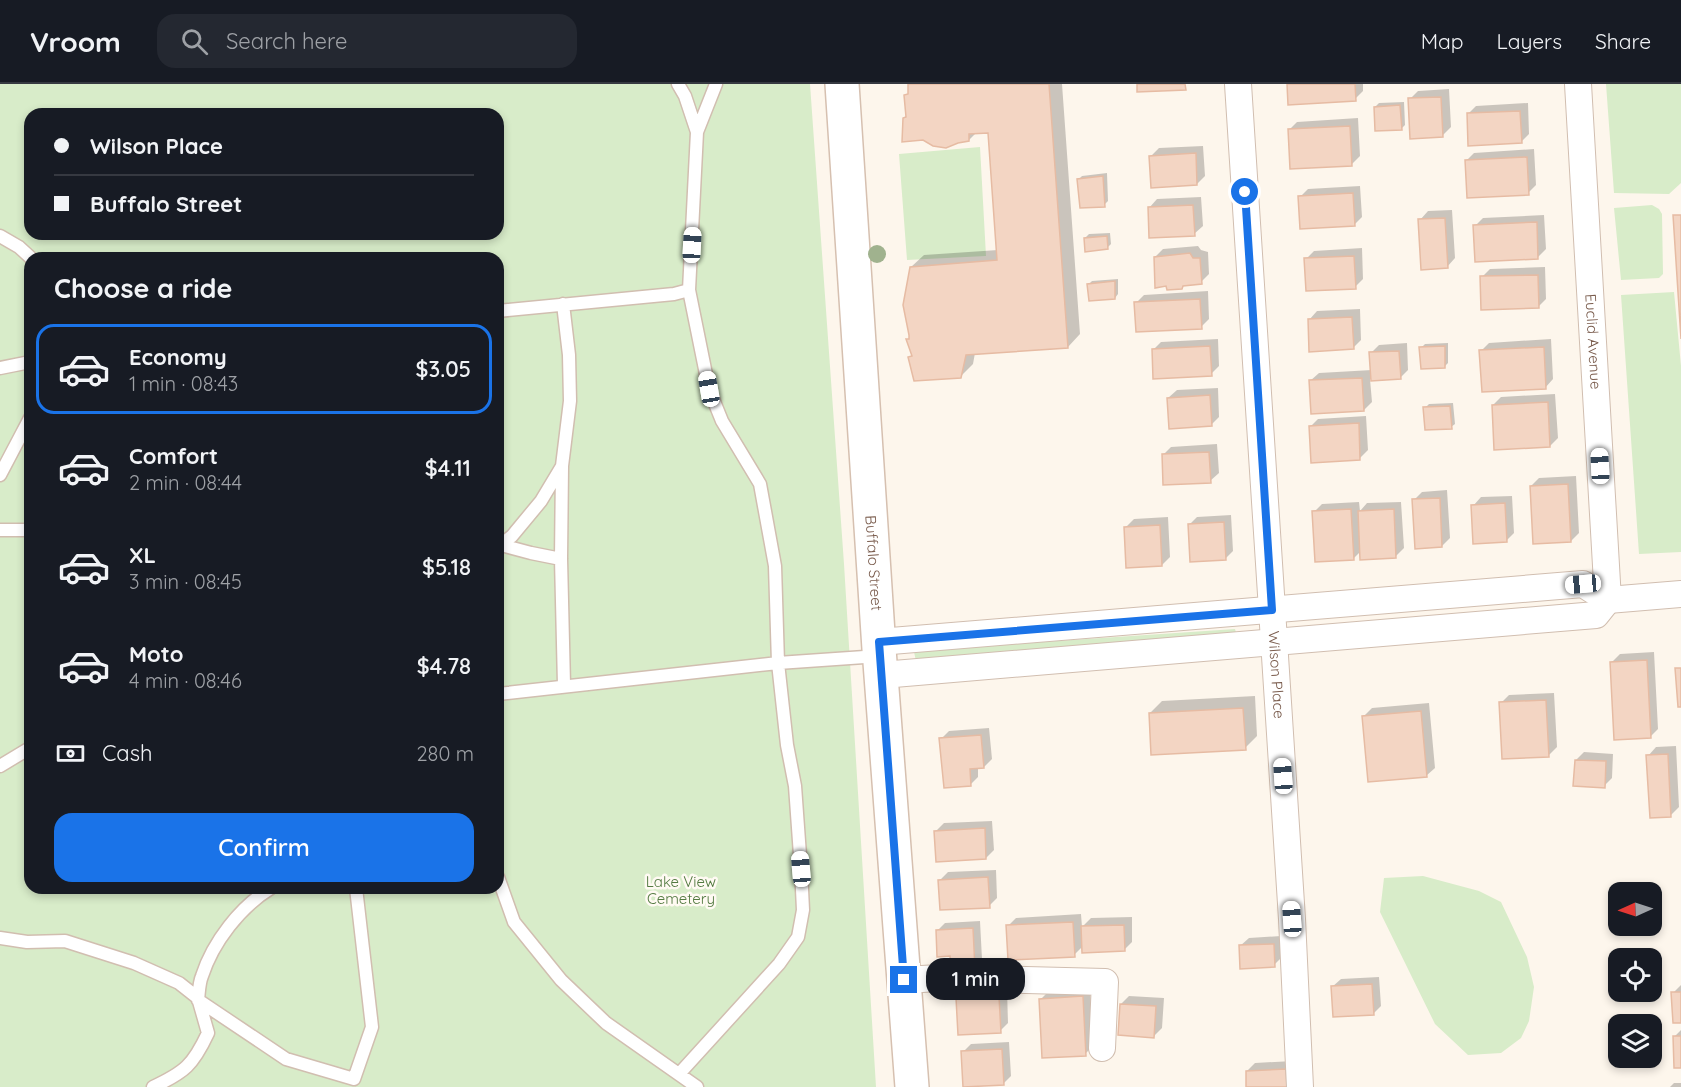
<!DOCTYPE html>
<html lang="en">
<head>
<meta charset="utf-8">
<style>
	body { margin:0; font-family:Quicksand,sans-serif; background:#242831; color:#f1f3f6; height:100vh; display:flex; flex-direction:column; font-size:22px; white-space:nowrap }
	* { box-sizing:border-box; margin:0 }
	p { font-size:20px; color:#9ea1a6 }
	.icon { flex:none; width:33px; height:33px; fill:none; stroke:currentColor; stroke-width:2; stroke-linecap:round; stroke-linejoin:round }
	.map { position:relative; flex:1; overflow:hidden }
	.side { position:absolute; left:24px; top:168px; width:480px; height:642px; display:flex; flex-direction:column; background:#171b24; border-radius:18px; box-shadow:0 3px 9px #0003 }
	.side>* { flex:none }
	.top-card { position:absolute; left:24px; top:24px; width:480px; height:132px; border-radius:18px; box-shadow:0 3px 9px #0003; display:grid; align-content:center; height:132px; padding:0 30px; background:#171b24 }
	.needle { width:39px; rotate:267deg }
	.tools { position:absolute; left:1608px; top:798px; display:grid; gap:12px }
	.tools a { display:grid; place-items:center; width:54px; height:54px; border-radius:12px; background:#171b24; box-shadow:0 3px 9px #0003; font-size:30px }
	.end { position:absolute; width:27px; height:27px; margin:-14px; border:8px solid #1a73e8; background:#fff; box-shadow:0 0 0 3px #fff }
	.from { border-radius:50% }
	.bubble { position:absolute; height:42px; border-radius:18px; background:#171b24; box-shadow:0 3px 9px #0003; font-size:20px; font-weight:600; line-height:42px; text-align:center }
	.car { position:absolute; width:18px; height:36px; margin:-18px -9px; border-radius:8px; box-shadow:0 0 4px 2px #0007; background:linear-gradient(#fff 24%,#345 0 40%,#fff 0 76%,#345 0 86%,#fff 0) }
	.top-card b { display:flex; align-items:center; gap:21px; height:57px; font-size:22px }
	.top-card b+b { border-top:2px solid #363941 }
	.top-card i { width:15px; height:15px; background:#f1f3f6 }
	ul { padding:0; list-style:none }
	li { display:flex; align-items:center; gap:18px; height:90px; margin:0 12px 9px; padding:0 18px; border:3px solid transparent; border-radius:18px }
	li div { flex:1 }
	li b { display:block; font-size:22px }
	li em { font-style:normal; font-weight:600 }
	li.active { border-color:#1a73e8 }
	li>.icon { width:54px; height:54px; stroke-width:1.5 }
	h2 { padding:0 30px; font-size:27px; line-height:72px }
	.pay { display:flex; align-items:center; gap:15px; height:66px; padding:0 30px; font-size:22px }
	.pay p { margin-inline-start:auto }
	.action { display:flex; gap:12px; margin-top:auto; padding:12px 30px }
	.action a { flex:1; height:69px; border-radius:18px; background:#1a73e8; color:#fff; font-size:24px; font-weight:600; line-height:69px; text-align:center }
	header { display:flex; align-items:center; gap:36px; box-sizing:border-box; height:84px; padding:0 30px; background:#171b24; border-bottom:2px solid #363941 }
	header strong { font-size:28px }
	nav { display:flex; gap:33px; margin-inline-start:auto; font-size:21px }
	.search { width:420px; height:54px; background:#242831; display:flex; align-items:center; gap:15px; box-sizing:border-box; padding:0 21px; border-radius:18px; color:#9ea1a6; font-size:22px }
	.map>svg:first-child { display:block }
	.green { fill:#d8ecc9; fill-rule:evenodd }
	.shadow { fill:#0003 }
	.building { fill:#f3d5c3; stroke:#e6bba3; stroke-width:1.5 }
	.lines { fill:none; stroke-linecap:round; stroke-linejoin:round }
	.lane-casing { stroke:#d1beb0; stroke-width:15 }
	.street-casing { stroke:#d1beb0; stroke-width:28 }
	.secondary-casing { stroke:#d6c0b0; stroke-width:36 }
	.lane { stroke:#fff; stroke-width:12 }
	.street { stroke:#fff; stroke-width:26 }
	.secondary { stroke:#fff; stroke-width:33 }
	.tree { fill:#a0b28e }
	.route { stroke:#1a73e8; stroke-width:8 }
	.labels { text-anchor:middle; stroke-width:5; stroke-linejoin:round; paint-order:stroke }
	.street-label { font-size:15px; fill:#7a5c4d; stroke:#fffaf3 }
	.park-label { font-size:15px; fill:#537a41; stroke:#fffaf3 }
</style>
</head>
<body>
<header>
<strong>Vroom</strong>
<div class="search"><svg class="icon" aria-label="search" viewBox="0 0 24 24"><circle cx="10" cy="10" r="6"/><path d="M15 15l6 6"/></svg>Search here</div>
<nav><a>Map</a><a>Layers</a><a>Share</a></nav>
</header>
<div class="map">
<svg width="1681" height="1003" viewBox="0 0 1681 1003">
	<rect width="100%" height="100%" fill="#fdf6ec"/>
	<path class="green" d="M0,0H810L844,480L876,1003H0ZM30,30H498V150H30ZM30,174H498V804H30Z
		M1606,0H1681V99L1669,110L1614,109Z
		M980,63L986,172L907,176L899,70Z
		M1652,121L1659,125L1662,130L1663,190L1659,194L1621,196L1614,124Z
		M1674,208L1681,282V468L1639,470L1621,211Z
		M1235,545L1237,552L916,577L914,568L921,566Z
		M1423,792L1479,807L1501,818L1527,873L1534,903L1529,937L1521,954L1501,969L1468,971L1435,940L1380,828L1384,794Z"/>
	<path class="shadow" d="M909,0H1062L1080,250L1068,263L975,269L973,280L960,293L910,274L913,270L908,256L911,253V183L924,171L998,166L989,47L977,48L969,56L904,34L907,31L906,12L910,8Z
		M1288,0H1363V7L1355,15Z
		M1449,5L1451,43L1443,51L1410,15L1418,7Z
		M1404,18L1405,41L1401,45L1375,23L1379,19Z
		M1528,19L1529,50L1521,58L1468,30L1476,22Z
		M1358,34L1360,72L1352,80L1289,46L1297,38Z
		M1203,62L1205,92L1197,100L1150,73L1159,64Z
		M1534,65L1536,101L1528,109L1466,77L1474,69Z
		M1107,89L1108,117L1104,121L1078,96L1082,92Z
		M1360,102L1362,133L1354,141L1300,113L1308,105Z
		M1201,113L1203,142L1194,150L1149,124L1157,115Z
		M1452,126L1455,174L1447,183L1420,136L1428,127Z
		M1544,131L1546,165L1538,173L1475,142L1483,134Z
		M1110,149L1111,160L1107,164L1085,154L1089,150Z
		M1198,162L1201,166L1208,168L1209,190L1201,198L1185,200L1182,204L1155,173L1163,165Z
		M1362,164L1363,195L1355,203L1306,175L1314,167Z
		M1545,183L1546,215L1538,223L1482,193L1490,185Z
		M1118,195V210L1115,214L1088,201L1092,197Z
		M1208,207L1209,235L1201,243L1136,219L1144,211Z
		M1360,225L1361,256L1353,264L1309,236L1317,227Z
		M1218,255L1219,282L1211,290L1153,266L1161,258Z
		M1551,255L1553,295L1545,304L1481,267L1489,259Z
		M1407,259L1408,286L1400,294L1370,295L1372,318L1364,326L1310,297L1319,289L1372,286L1371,269L1379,261Z
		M1448,259V279L1444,283L1421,264L1425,260Z
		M1218,304L1219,333L1211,341L1168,314L1177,306Z
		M1555,310L1558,354L1550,362L1493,321L1501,313Z
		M1453,319L1455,340L1451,343L1425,324L1429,320Z
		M1366,332L1368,366L1360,374L1310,343L1318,335Z
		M1217,360L1219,389L1210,397L1163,371L1171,363Z
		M1576,392L1579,449L1571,457L1531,402L1539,394Z
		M1447,406L1450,454L1442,462L1414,416L1422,408Z
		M1512,412L1514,449L1506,457L1473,422L1481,413Z
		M1359,418L1360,427L1367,419L1401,418L1404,464L1396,472L1361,467L1353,475L1314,428L1322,420Z
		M1231,431L1233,467L1225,475L1189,441L1197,433Z
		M1168,433L1170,473L1162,481L1126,443L1134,435Z
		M1654,568L1658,645L1650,653L1612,578L1620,570Z
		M1554,609L1557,663L1549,671L1501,619L1509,611Z
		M1255,612L1257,652L1245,664L1150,629L1162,617Z
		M1429,619L1435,684L1426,692L1364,632L1372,624Z
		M989,644L992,675L984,683H978V693L970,701L941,655L949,647Z
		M1676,662L1679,723L1671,731L1648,672L1656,663Z
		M1584,668L1613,670L1612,694L1604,702L1576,676Z
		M992,737L994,766L986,774L936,747L944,739Z
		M996,786L997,814L989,822L939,797L948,788Z
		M1081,830L1082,843L1091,834L1132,833V858L1124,866L1083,862L1074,871L1008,842L1016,834Z
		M980,837L982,875L974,883L952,871L937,847L945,839Z
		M1281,852L1282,873L1274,881L1240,862L1249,854Z
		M1379,893L1381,922L1373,930L1332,903L1341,895Z
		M1681,901V937L1673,909Z
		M1007,905L1008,939L1000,947L957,915L965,907Z
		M1090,905L1093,962L1085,970L1041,915L1049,907Z
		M1129,912L1164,914L1162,944L1154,952L1121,920Z
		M1681,946V982L1674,953Z
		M1009,958L1011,992L1003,1000L963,968L971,960Z
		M1293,977L1294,1003H1248L1247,987L1255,979Z
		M1674,999H1681V1003H1670Z"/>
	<path class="building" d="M908,0H1049L1068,264L966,271L961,294L914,297L908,273L912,272L906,255H909V251L903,221L910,183L997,176L988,49L969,50V57L958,59L946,64L933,62L923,56L902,58L903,34L906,33L904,11L908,10Z
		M1137,0H1185L1186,6L1137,8Z
		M1287,0H1355L1356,17L1288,21Z
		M1441,13L1443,53L1410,55L1408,14Z
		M1400,21L1402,46L1375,47L1374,23Z
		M1520,27L1522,59L1468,62L1467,29Z
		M1350,42L1352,82L1290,85L1288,45Z
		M1196,69L1197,101L1151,104L1149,72Z
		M1527,73L1529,111L1467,114L1465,76Z
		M1103,92L1105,123L1080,124L1077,95Z
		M1353,109L1355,142L1300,145L1298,112Z
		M1193,121L1195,152L1149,154L1148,123Z
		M1673,131H1681V255Z
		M1445,134L1448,184L1421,186L1418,135Z
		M1537,138L1538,175L1475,178L1473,141Z
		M1107,152L1108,165L1085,168L1084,154Z
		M1190,169L1193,174H1200L1202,200L1183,202L1182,205L1167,206L1166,202L1155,204L1154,173Z
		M1354,172L1356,205L1306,207L1304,174Z
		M1538,191L1539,224L1481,226L1480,192Z
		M1115,197V215L1089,217L1087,200Z
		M1200,215L1202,245L1136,248L1134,218Z
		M1352,233L1354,265L1309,268L1308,235Z
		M1210,262L1212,292L1153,295L1152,265Z
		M1445,262V284L1421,285L1419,263Z
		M1544,263L1546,305L1482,308L1479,266Z
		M1399,267L1401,295L1371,297L1369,268Z
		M1362,294L1364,327L1311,330L1309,296Z
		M1210,311L1212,342L1169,345L1167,314Z
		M1548,318L1550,363L1494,366L1492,321Z
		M1450,322L1452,345L1425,346L1423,323Z
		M1359,339L1360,376L1311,379L1309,342Z
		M1209,368L1211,399L1163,401L1162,370Z
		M1568,400L1571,458L1533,460L1530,402Z
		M1440,414L1442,463L1415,465L1412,415Z
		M1505,419L1507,458L1473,460L1471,421Z
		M1351,425L1354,476L1315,478L1312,427Z
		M1394,425L1396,474L1360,476L1358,427Z
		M1224,438L1226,476L1190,478L1188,440Z
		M1160,441L1162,482L1126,484L1124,443Z
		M1647,576L1651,654L1614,656L1610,578Z
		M1675,584H1681V623H1678Z
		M1546,616L1549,673L1502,675L1499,618Z
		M1243,624L1246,666L1151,671L1149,629Z
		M1421,627L1427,693L1368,698L1362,632Z
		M981,651L984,684L970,685L971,702L944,704L939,654Z
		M1668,670L1671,733L1650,734L1646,671Z
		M1575,676L1606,677L1605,704L1573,702Z
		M985,744L986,775L936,778L934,747Z
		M988,793L990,824L940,826L938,796Z
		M1073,838L1075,873L1008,876L1006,841Z
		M1124,841L1125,867L1082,869L1081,842Z
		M973,844L975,885L951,886L950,872L937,873L936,846Z
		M1274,860L1275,883L1240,885L1239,861Z
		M1372,900L1374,931L1333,933L1331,902Z
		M1671,908H1681V939H1673Z
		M999,912L1001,949L958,951L956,914Z
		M1083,912L1086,972L1042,974L1039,915Z
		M1120,920L1156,922L1154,954L1118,951Z
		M1673,952H1681V984H1674Z
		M1002,965L1004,1001L963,1003L961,967Z
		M1286,985L1287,1003H1246V987Z"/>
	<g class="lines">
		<defs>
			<path id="lane" d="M678,0L685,12L697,48
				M0,152L19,163L31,174
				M689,206L709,305L722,337L760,400L775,482L778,579L879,572
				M498,227L674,210L689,206L697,48L716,0
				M0,284L30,278
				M562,383L561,475L564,601
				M0,391L30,334
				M0,446H30
				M501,461L531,469L561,475
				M498,463L512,452L541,417L562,382L570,317L569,271L563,220
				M498,610L778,579L787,661L795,702L801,785L803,826L798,853L779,880L679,990
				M0,682L30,664
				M498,793L514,838L561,896L606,939L697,1003
				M271,804C240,823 213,858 202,892C199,899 199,908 198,916L286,975L354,995L372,943L356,804
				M0,854L27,858L65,857L134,879L179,899L198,914L208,949C193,981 185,988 153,1003"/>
			<g id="street">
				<path id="s1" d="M1238,0L1292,835L1300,1003"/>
				<path id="s2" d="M1578,0L1608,516"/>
				<path d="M1608,516L1681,510"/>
				<path d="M879,558L1583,500L1608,516"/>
				<path d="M882,591L1596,531L1608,516"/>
				<path d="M904,896L939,894L1105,898L1102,964"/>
			</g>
			<g id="secondary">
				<path id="s3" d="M842,0L879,565L912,1003"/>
			</g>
		</defs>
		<use href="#lane" class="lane-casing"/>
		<use href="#street" class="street-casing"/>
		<use href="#secondary" class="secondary-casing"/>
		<use href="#lane" class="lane"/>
		<use href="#street" class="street"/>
		<use href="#secondary" class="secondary"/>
	</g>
	<circle class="tree" cx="877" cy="170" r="9"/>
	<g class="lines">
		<path class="route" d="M904,896L879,558L1272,526L1245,108"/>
	</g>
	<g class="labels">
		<g class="street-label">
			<text dy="5" stroke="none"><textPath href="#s2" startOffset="258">Euclid Avenue</textPath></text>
			<text dy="5" stroke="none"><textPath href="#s3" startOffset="480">Buffalo Street</textPath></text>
			<text dy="5" stroke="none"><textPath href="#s1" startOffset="592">Wilson Place</textPath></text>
		</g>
		<g class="park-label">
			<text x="681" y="803">Lake View<tspan x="681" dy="17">Cemetery</tspan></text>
		</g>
	</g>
</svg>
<div class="tools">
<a><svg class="needle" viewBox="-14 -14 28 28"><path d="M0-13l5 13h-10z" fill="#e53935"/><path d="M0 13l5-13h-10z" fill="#9ea1a6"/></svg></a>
<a><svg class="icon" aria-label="locate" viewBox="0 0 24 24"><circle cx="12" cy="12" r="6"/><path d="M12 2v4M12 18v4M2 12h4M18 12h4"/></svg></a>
<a><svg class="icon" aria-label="layers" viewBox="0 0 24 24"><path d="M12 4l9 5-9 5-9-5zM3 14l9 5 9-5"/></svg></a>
</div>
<i class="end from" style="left:1245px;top:108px"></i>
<i class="end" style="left:904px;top:896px"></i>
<div class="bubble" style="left:926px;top:874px;width:99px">1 min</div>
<i class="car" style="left:692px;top:161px;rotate:3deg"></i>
<i class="car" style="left:709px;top:305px;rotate:350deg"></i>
<i class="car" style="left:1600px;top:382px;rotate:357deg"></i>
<i class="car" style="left:1583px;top:500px;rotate:265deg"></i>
<i class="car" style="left:1283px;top:692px;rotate:356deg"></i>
<i class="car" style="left:801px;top:785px;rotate:355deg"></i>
<i class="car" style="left:1292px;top:835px;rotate:356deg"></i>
<div class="top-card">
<b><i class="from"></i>Wilson Place</b>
<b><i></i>Buffalo Street</b>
</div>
<section class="side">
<h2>Choose a ride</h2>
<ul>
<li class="active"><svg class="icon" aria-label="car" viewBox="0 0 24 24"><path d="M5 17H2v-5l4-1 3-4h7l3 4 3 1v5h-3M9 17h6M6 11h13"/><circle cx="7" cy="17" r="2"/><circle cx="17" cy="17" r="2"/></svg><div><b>Economy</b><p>1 min · 08:43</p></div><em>$3.05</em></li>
<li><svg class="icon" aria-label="car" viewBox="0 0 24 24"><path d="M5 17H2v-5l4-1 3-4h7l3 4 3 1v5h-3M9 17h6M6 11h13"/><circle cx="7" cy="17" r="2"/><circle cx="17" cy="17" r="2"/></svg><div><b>Comfort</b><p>2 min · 08:44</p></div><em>$4.11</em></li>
<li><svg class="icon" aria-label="car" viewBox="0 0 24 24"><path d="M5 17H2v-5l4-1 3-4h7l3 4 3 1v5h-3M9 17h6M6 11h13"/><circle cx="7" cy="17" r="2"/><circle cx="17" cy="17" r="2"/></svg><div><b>XL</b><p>3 min · 08:45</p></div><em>$5.18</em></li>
<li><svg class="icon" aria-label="car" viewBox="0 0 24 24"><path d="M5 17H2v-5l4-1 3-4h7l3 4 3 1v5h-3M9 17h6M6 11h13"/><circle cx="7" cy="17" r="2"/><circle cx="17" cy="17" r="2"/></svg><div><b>Moto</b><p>4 min · 08:46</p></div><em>$4.78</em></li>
</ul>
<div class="pay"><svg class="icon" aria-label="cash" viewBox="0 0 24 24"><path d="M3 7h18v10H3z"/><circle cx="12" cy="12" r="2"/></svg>Cash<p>280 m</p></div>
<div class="action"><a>Confirm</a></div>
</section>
</div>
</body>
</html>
